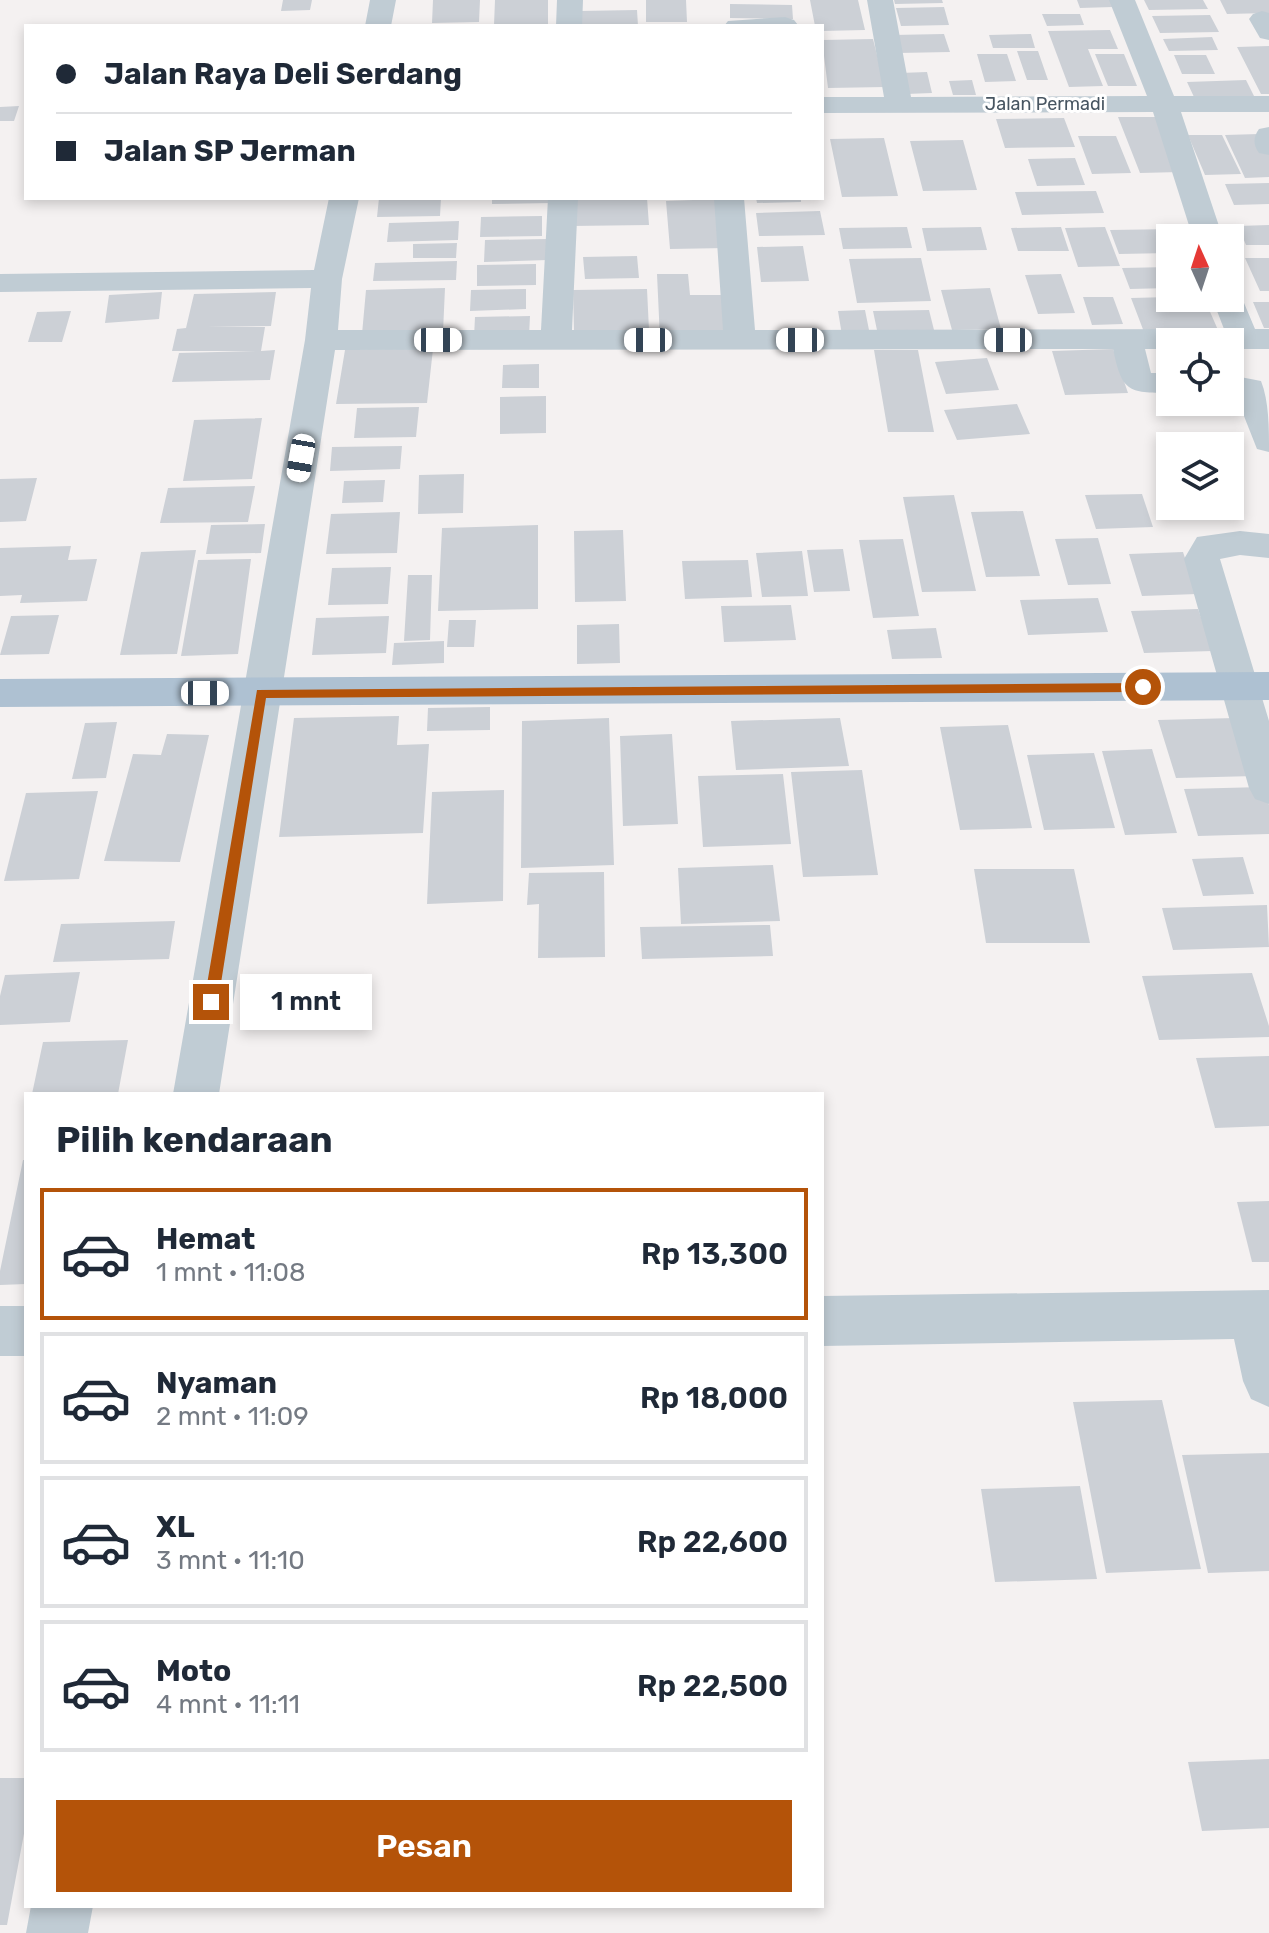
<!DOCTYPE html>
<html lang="id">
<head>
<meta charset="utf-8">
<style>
	body { margin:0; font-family:Rubik,sans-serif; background:#f2f2f3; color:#1f2937; height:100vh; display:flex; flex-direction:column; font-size:30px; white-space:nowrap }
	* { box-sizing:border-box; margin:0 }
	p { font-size:26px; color:#747a83 }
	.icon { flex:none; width:44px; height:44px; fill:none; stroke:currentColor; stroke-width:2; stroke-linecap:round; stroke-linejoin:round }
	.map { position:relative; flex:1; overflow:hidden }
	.sheet { position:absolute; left:24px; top:1092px; width:800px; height:816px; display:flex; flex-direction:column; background:#fff; border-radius:0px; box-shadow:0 4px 12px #0003 }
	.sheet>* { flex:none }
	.top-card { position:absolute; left:24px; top:24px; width:800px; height:176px; border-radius:0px; box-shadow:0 4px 12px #0003; display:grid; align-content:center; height:176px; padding:0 32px; background:#fff }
	.needle { width:52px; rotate:357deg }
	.fabs { position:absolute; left:1156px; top:224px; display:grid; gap:16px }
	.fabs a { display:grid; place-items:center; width:88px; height:88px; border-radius:0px; background:#fff; box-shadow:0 4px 12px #0003; font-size:40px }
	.end { position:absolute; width:36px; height:36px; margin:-18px; border:10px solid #b45309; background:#fff; box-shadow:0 0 0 4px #fff }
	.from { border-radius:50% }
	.bubble { position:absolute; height:56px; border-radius:0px; background:#fff; box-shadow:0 4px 12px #0003; font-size:26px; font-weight:600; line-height:56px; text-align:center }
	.car { position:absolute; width:24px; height:48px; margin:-24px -12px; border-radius:10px; box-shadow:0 0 6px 2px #0007; background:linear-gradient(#fff 24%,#345 0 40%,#fff 0 76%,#345 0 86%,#fff 0) }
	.top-card b { display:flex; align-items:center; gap:28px; height:76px; font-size:30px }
	.top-card b+b { border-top:2px solid #e0e1e3 }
	.top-card i { width:20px; height:20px; background:#1f2937 }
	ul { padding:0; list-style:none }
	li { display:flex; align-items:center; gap:24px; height:132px; margin:0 16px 12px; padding:0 16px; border:4px solid #e0e1e3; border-radius:0px }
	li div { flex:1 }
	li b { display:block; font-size:30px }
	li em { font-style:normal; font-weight:600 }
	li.current { border-color:#b45309 }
	li>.icon { width:72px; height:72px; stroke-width:1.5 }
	h2 { padding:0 32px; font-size:36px; line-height:96px }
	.primary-button { display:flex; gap:16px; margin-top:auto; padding:16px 32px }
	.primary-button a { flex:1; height:92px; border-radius:0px; background:#b45309; color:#fff; font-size:32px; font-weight:600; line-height:92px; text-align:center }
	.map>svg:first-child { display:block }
	.building { fill:#ccd0d6 }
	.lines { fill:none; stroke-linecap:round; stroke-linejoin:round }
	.minor { fill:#c0ccd4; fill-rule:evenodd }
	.major { fill:#aec1d2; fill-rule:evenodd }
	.route { fill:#b45309 }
	.labels { text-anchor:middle; stroke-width:6; stroke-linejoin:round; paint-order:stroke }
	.far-street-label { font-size:18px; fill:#475561; stroke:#fff }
</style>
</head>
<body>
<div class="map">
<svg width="1269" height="1933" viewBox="0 0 1269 1933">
	<rect width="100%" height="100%" fill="#f4f1f1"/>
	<path class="building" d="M283,0H312L310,10L281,11Z
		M433,0H480L479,22L432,23Z
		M495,0H548V24L494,25Z
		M646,0H686L687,22H646Z
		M810,0H858L865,30L822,31V26H815Z
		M894,0H942L943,3L895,4Z
		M1077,0H1110L1113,7L1080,8Z
		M1144,0H1203L1208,9L1149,10Z
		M1220,0H1269V13L1227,14Z
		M730,4L792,5L793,19L730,18Z
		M944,7L949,25L901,26L896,8Z
		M637,10L638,26H579V11Z
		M1042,14H1080L1084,25L1047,26Z
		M1210,15L1219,32L1160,33L1152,16Z
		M1110,30L1118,49H1088L1103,86L1069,87L1048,31Z
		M944,34L950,52L898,53L893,35Z
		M1031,34L1035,48H993L989,35Z
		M1212,37L1218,50L1169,51L1163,39Z
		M873,39L885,87L828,88L822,40Z
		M1269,46V94H1261L1237,47Z
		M1017,51H1038L1048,80H1027Z
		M977,54H1007L1016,81L985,82Z
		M1095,54H1124L1137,86H1108Z
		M1174,55H1206L1215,74H1182Z
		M927,72L932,93L906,94L900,73Z
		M972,80L976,95H953L949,81Z
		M1246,80L1254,96L1194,97L1187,82Z
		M19,106L14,121H0V107Z
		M1118,117H1156L1180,172L1140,173Z
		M1064,118L1075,147L1005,148L996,119Z
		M1259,134L1269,155V177L1245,178L1225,135Z
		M1188,135H1222L1241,174L1205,175Z
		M1078,136H1116L1131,173L1092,174Z
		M884,138L898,196L842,197L830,139Z
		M963,140L977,190L923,191L910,141Z
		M1075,158L1085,185L1037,186L1028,159Z
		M1269,183V204L1234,205L1225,184Z
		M1096,191L1104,213L1022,215L1015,192Z
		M379,198H441L440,216L377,217Z
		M492,198H552V203L492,204Z
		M647,198L649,225L571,226L570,200Z
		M756,198H801V202L757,203Z
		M720,199L726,248L670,249L666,201Z
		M820,211L825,235L759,236L756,213Z
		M542,216V236L480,237L481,217Z
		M459,221L458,240L387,242L389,223Z
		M1269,225V245H1246L1238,226Z
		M907,227L912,248L843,249L839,228Z
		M981,227L987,250L927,251L922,228Z
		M1061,227L1069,251H1018L1011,228Z
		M1105,227L1120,266L1078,267L1065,228Z
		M1175,229L1179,238H1170V253L1119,254L1110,230Z
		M548,239V260L484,262L485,240Z
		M457,243L456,258H413V244Z
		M803,246L809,281L761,282L757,247Z
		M637,256L639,278L585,279L583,257Z
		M921,258L931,301L857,303L849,259Z
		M1245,258H1269V291H1260Z
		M457,261L456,280L373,281L375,263Z
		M536,264V285L477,286V265Z
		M1170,267V288L1130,289L1122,268Z
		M657,274H688L690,295H733L738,337L660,339Z
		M1061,274L1075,313L1038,314L1025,275Z
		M445,288L443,332L362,334L366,290Z
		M990,288L1001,329L952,330L941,290Z
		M526,289V309L470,311L471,290Z
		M647,289L649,330L574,332L573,290Z
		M162,292L159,319L105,323L109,295Z
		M276,292L271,326L207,327H265L261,351L275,350L270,380L172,382L179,353L258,351H172L177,329L186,328L194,294Z
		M1083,297H1113L1123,324L1092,325Z
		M1170,297L1204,298L1218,330L1144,332L1131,298Z
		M1253,302H1269V328H1264Z
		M865,310L870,335H842L838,311Z
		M929,310L935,334L878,335L873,311Z
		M71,311L62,342H28L37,312Z
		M530,316L529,336L474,337L475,317Z
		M433,349L427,403L336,404L345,350Z
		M1113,349L1128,393L1065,395L1052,351Z
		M874,350H918L934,432H888Z
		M987,358L999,390L946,394L935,362Z
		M539,364V388H502L503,365Z
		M546,396V433L500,434V397Z
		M1017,404L1030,434L957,440L944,410Z
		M419,407L416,437L354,438L357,408Z
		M262,418L252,479L183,481L194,420Z
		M402,446L400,469L330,471L332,447Z
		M464,474L463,513L418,514L419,475Z
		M37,478L26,521L0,522V479Z
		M385,480L383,502L342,503L344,481Z
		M255,486L248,522L160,523L168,488Z
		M1142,494L1153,527L1096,529L1085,495Z
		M954,495L976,591L922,592L903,497Z
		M1023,511L1040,576L986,577L971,512Z
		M400,512L397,553L326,554L331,514Z
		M265,524L261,553L206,554L211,525Z
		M538,525V609L438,611L442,528Z
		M623,530L626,601L575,602L574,531Z
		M1098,538L1111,584L1068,585L1055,539Z
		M903,539L919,616L873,618L859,540Z
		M71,546L68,560L97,559L87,601L20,603L22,595L0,596V548Z
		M843,549L850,591L814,592L807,550Z
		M196,550L177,654L120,655L141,552Z
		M802,551L808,596L762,597L756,553Z
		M1183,552L1197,594L1142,596L1129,554Z
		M251,559L238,654L181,656L198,560Z
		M748,560L752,597L685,599L682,561Z
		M391,567L388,604L328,605L332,568Z
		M408,575H432L430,640L404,641Z
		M1098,598L1108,632L1028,635L1020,600Z
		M791,605L796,640L724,642L721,606Z
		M1198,609L1213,651L1144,653L1131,611Z
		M59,615L49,654L0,655L11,616Z
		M389,616L386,653L312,655L316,618Z
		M449,620H476L474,647H447Z
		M619,624L620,663L577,664V625Z
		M936,628L942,658L892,659L887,630Z
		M444,641V663L392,665L394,643Z
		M490,707V730L427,731L428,708Z
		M399,716L397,745L429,744L423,833L279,837L294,718Z
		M609,718L614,865L521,868L522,721Z
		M840,718L849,766L736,770L731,721Z
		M1235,718L1255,776L1176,778L1158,720Z
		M117,722L106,778L72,779L85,723Z
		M1008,725L1032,828L960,830L940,727Z
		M167,734L209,735L180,862L104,861L133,754L161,755Z
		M672,734L678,824L623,826L620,736Z
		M1152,749L1177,833L1125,835L1102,751Z
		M1094,753L1115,828L1044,830L1027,755Z
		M862,770L878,875L803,877L791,772Z
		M783,774L791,844L703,847L698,776Z
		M1263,787L1269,805V834L1198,836L1184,789Z
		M504,790L503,901L427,904L432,792Z
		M98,791L79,879L4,881L26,793Z
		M1243,857L1254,894L1203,896L1192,859Z
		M773,865L780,921L681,924L678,868Z
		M974,869H1074L1090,943H986Z
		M604,872L605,957L538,958L539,904L527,905L529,873Z
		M1267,905L1269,947L1173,950L1162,908Z
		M175,921L169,959L53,962L61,924Z
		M770,925L773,956L642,959L640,927Z
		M80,972L70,1022L0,1025V996L5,975Z
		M1252,973L1269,1026V1037L1159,1040L1142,976Z
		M128,1040L118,1094H32L43,1042Z
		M1269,1056V1126L1215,1128L1196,1058Z
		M23,1160H26V1284L0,1285V1271Z
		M1269,1201V1262H1252L1237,1202Z
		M1162,1400L1201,1569L1106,1573L1073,1402Z
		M1269,1453V1571L1208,1573L1182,1455Z
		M1080,1486L1097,1579L995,1582L981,1489Z
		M1269,1759V1828L1202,1831L1188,1762Z
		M0,1778H26V1823L7,1925H0Z"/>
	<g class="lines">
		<path class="minor" d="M370,0H396L391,26H365Z
			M557,0H583L582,26H556Z
			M867,0H893L911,97L1147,96L1109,0H1135L1174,96H1269V112H1181L1223,238H1193L1153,112L822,113V97H884Z
			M1262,11L1269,13V40L1260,38L1249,19L1253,14Z
			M785,17L794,20L798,25L724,26L728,21Z
			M1269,127V155L1259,153C1253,145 1253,137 1259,129Z
			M329,198H359L342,279L338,330H541L548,198H578L572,330H723L714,198H744L755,330L1224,329L1212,298H1230V289L1239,291L1255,329H1269V349H1230V342H1170V349H1145L1151,373H1170V393C1127,393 1122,391 1113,349L335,350L219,1094H173L305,340L311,288L0,292V274L314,270Z
			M1230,375L1261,381C1269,401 1269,428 1269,452L1257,449L1236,396L1230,395Z
			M1240,531L1269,534V558L1240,555L1220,559L1269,721V804L1255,799L1249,788L1184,559L1197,537Z
			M1269,1290V1407L1251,1399L1243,1381L1234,1339L822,1346V1296Z
			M0,1306H26V1356H0Z
			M31,1906H93L88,1933H26Z"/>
		<path class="major" d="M1269,672V700L0,707V679Z"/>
	</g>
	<path class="route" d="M1143,683L1149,687L1143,692L266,698L218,1002L211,1007L204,1002L257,690Z"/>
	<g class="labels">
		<g class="far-street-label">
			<text x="1045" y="110">Jalan Permadi</text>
		</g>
	</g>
</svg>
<div class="fabs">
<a><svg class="needle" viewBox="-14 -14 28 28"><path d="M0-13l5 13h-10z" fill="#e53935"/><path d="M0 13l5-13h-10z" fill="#747a83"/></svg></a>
<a><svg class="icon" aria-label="locate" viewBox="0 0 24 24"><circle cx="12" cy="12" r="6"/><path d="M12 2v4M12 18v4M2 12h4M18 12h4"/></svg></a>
<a><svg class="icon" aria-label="layers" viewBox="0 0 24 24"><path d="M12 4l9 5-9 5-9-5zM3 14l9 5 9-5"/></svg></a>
</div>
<i class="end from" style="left:1143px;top:687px"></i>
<i class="end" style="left:211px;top:1002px"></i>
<div class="bubble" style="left:240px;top:974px;width:132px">1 mnt</div>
<i class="car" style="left:438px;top:340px;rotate:90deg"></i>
<i class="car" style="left:648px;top:340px;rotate:270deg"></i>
<i class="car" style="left:800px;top:340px;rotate:270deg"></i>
<i class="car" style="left:1008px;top:340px;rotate:270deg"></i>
<i class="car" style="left:301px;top:458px;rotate:190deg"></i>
<i class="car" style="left:205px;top:693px;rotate:90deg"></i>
<div class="top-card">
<b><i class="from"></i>Jalan Raya Deli Serdang</b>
<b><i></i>Jalan SP Jerman</b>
</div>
<section class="sheet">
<h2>Pilih kendaraan</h2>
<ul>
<li class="current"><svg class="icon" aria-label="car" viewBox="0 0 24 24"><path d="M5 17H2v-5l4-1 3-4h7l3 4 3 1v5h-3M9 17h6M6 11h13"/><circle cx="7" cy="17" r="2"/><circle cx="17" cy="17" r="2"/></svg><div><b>Hemat</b><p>1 mnt · 11:08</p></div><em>Rp 13,300</em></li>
<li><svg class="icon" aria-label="car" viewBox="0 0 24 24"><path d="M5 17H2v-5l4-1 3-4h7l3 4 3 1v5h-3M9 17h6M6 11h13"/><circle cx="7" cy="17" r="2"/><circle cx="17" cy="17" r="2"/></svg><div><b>Nyaman</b><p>2 mnt · 11:09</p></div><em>Rp 18,000</em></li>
<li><svg class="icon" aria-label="car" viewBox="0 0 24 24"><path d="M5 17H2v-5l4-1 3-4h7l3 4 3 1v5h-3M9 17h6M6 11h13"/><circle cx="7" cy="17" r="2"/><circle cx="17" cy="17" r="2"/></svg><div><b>XL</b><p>3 mnt · 11:10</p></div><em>Rp 22,600</em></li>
<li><svg class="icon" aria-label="car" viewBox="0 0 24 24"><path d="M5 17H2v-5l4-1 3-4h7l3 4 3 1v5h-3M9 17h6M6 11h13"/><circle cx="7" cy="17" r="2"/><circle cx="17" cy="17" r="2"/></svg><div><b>Moto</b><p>4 mnt · 11:11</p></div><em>Rp 22,500</em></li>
</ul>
<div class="primary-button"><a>Pesan</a></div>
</section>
</div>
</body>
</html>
